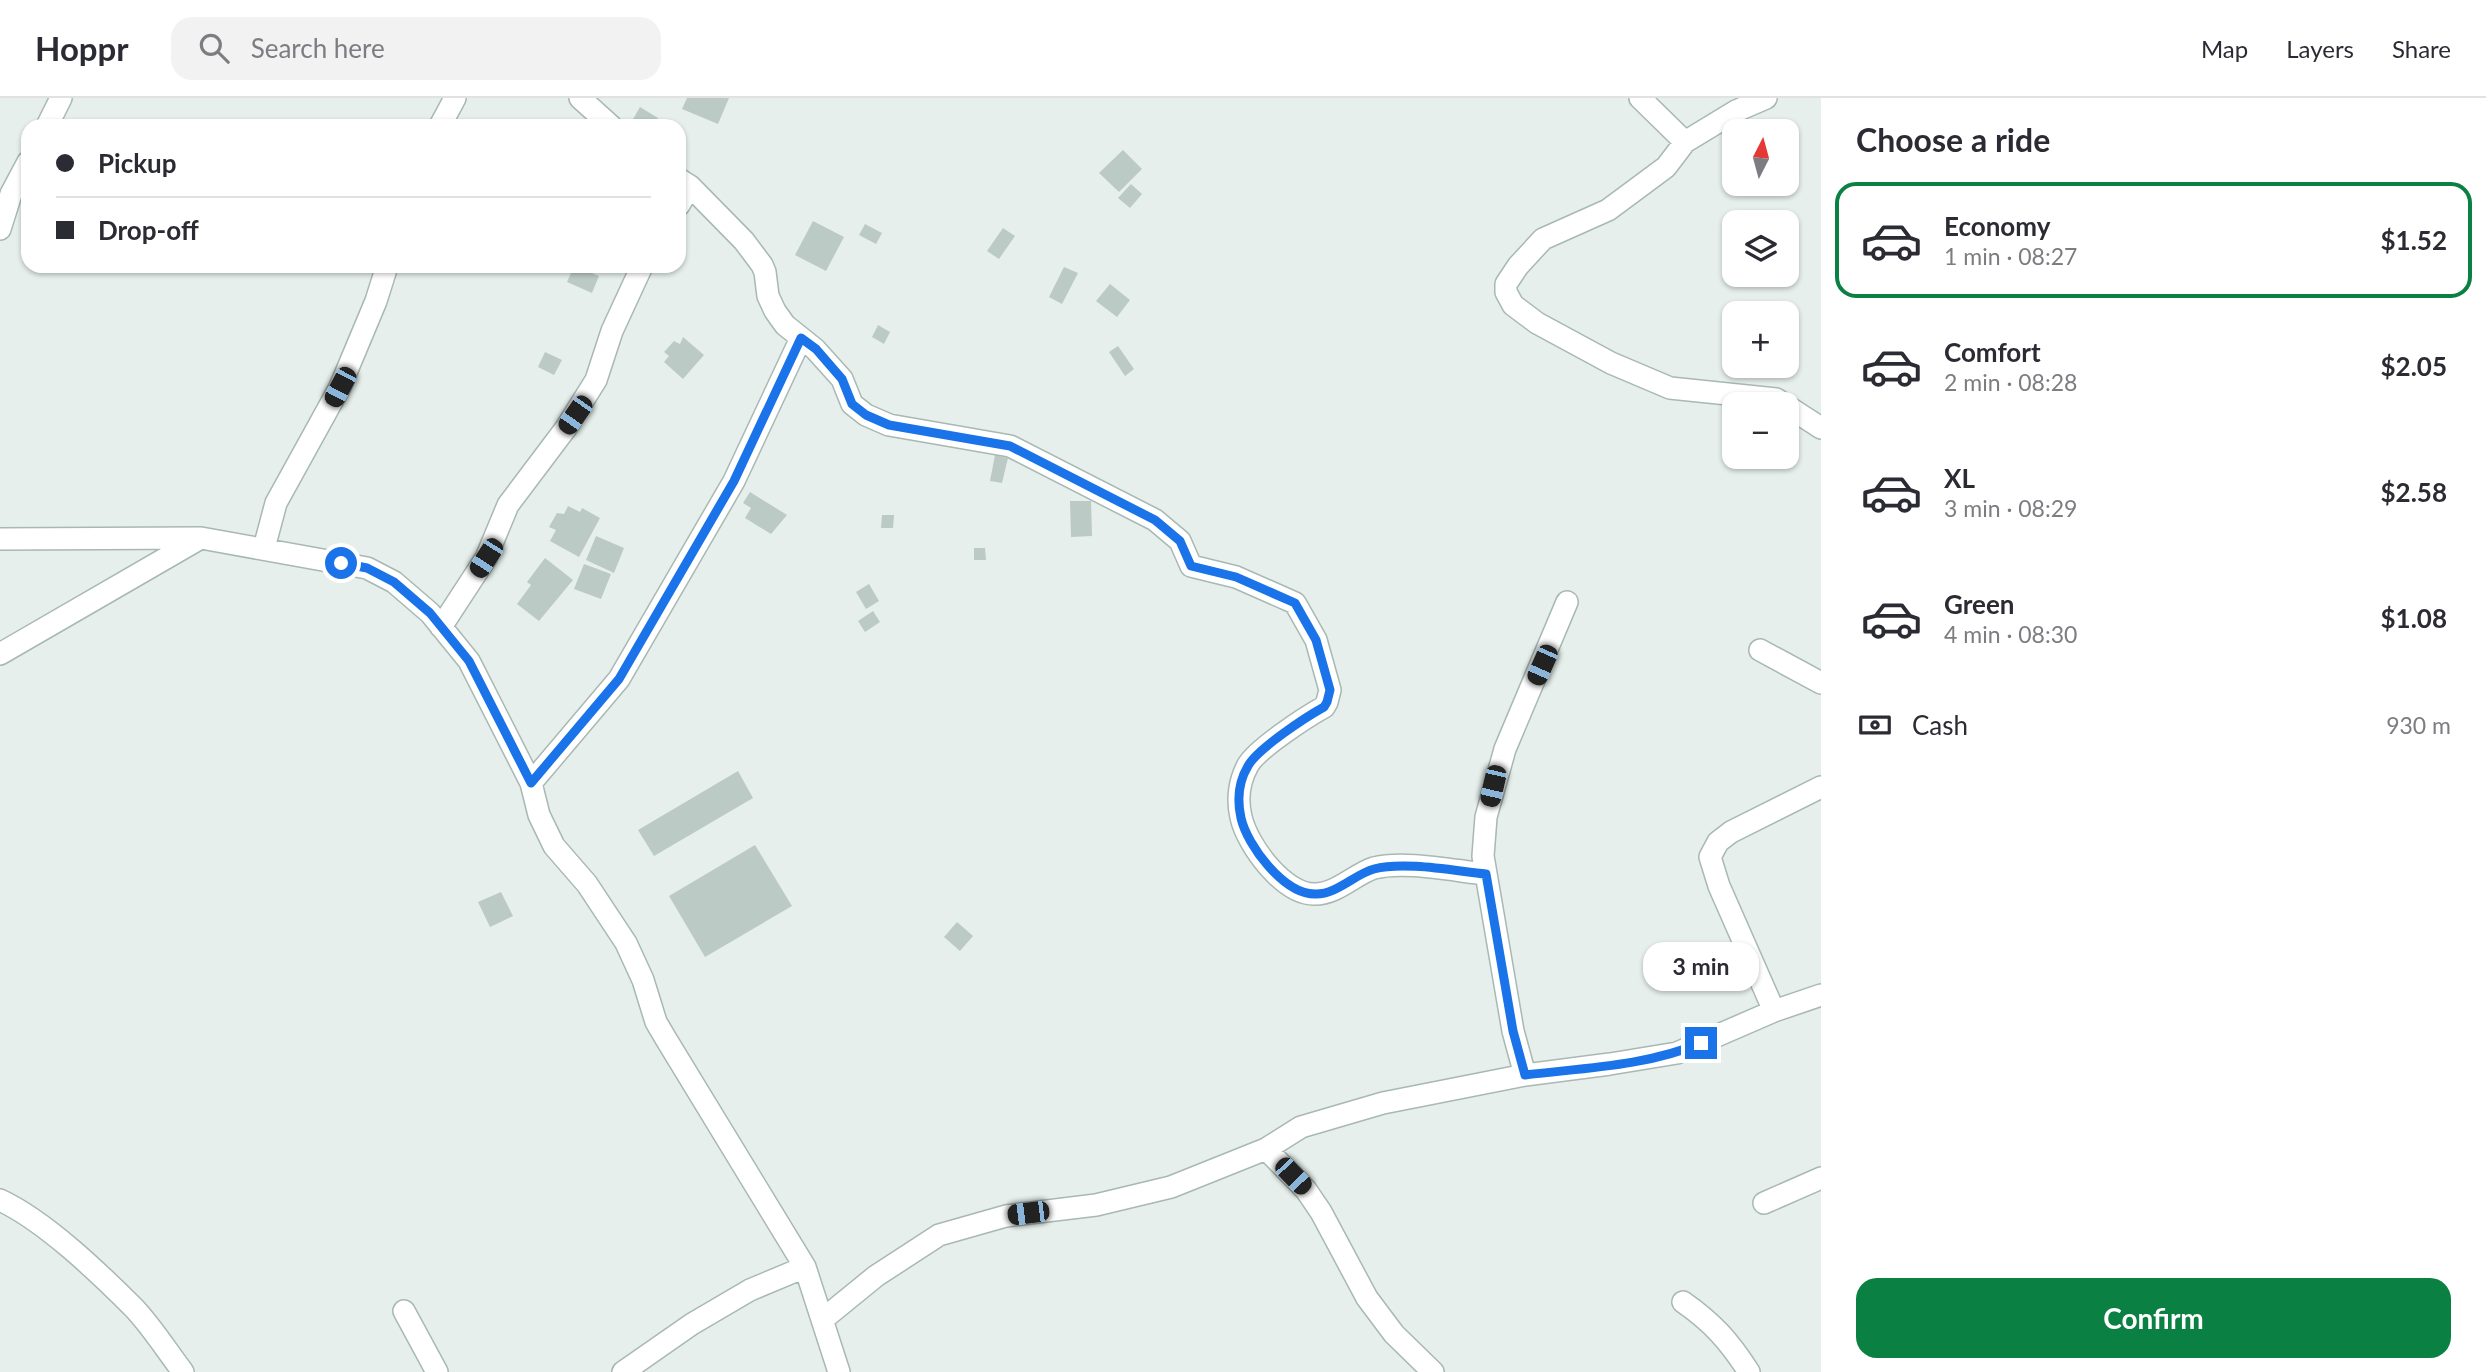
<!DOCTYPE html>
<html lang="en">
<head>
<meta charset="utf-8">
<style>
	body { margin:0; font-family:Lato,sans-serif; background:#f2f2f3; color:#2b2b33; height:100vh; display:flex; flex-direction:column; font-size:26px; white-space:nowrap }
	* { box-sizing:border-box; margin:0 }
	p { font-size:23px; color:#7c7c81 }
	.icon { flex:none; width:38px; height:38px; fill:none; stroke:currentColor; stroke-width:2; stroke-linecap:round; stroke-linejoin:round }
	.map { position:relative; flex:1; overflow:hidden }
	.panel { display:flex; flex-direction:column; background:#fff; width:665px }
	.panel>* { flex:none }
	.hud { position:absolute; left:21px; top:21px; width:665px; height:154px; border-radius:21px; box-shadow:0 2px 5px #0004; display:grid; align-content:center; height:154px; padding:0 35px; background:#fff }
	.needle { width:46px; rotate:6deg }
	.fabs { position:absolute; left:1722px; top:21px; display:grid; gap:14px }
	.fabs a { display:grid; place-items:center; width:77px; height:77px; border-radius:14px; background:#fff; box-shadow:0 2px 5px #0004; font-size:35px }
	.end { position:absolute; width:32px; height:32px; margin:-16px; border:9px solid #1a73e8; background:#fff; box-shadow:0 0 0 4px #fff }
	.from { border-radius:50% }
	.bubble { position:absolute; height:49px; border-radius:21px; background:#fff; box-shadow:0 2px 5px #0004; font-size:23px; font-weight:700; line-height:49px; text-align:center }
	.car { position:absolute; width:21px; height:42px; margin:-21px -10px; border-radius:9px; box-shadow:0 0 5px 2px #0007; background:linear-gradient(#222 24%,#8ab4d8 0 40%,#222 0 76%,#8ab4d8 0 86%,#222 0) }
	.hud b { display:flex; align-items:center; gap:24px; height:66px; font-size:26px }
	.hud b+b { border-top:2px solid #e1e1e2 }
	.hud i { width:18px; height:18px; background:#2b2b33 }
	ul { padding:0; list-style:none }
	li { display:flex; align-items:center; gap:21px; height:116px; margin:0 14px 10px; padding:0 21px; border:4px solid transparent; border-radius:21px }
	li div { flex:1 }
	li b { display:block; font-size:26px }
	li em { font-style:normal; font-weight:700 }
	li.selected { border-color:#0b8043 }
	li>.icon { width:63px; height:63px; stroke-width:1.5 }
	h2 { padding:0 35px; font-size:32px; line-height:84px }
	.pay { display:flex; align-items:center; gap:18px; height:77px; padding:0 35px; font-size:26px }
	.pay p { margin-inline-start:auto }
	.action { display:flex; gap:14px; margin-top:auto; padding:14px 35px }
	.action a { flex:1; height:80px; border-radius:21px; background:#0b8043; color:#fff; font-size:28px; font-weight:700; line-height:80px; text-align:center }
	header { display:flex; align-items:center; gap:42px; box-sizing:border-box; height:98px; padding:0 35px; background:#fff; border-bottom:2px solid #e1e1e2 }
	header strong { font-size:33px }
	nav { display:flex; gap:38px; margin-inline-start:auto; font-size:24px }
	.search { width:490px; height:63px; background:#f2f2f3; display:flex; align-items:center; gap:18px; box-sizing:border-box; padding:0 24px; border-radius:21px; color:#7c7c81; font-size:26px }
	main { display:flex; flex:1; min-height:0 }
	.map>svg:first-child { display:block }
	.building { fill:#bbcac4 }
	.lines { fill:none; stroke-linecap:round; stroke-linejoin:round }
	.minor-casing { stroke:#a8b8b2; stroke-width:24 }
	.minor { stroke:#fff; stroke-width:21 }
	.route { stroke:#1a73e8; stroke-width:9 }
</style>
</head>
<body>
<header>
<strong>Hoppr</strong>
<div class="search"><svg class="icon" aria-label="search" viewBox="0 0 24 24"><circle cx="10" cy="10" r="6"/><path d="M15 15l6 6"/></svg>Search here</div>
<nav><a>Map</a><a>Layers</a><a>Share</a></nav>
</header>
<main>
<div class="map">
<svg width="1821" height="1274" viewBox="0 0 1821 1274">
	<rect width="100%" height="100%" fill="#e6efeb"/>
	<path class="building" d="M687,0H729L718,26L682,11Z
		M640,9L658,20L657,28H629Z
		M1123,52L1142,71L1119,94L1099,75Z
		M1131,86L1142,96L1130,110L1118,100Z
		M813,123L844,139L826,173L795,157Z
		M865,126L882,135L876,146L859,137Z
		M1003,130L1015,138L999,161L987,153Z
		M574,168L599,178L592,195L567,184Z
		M1064,169L1078,175L1062,206L1049,199Z
		M1110,186L1130,202L1117,219L1096,203Z
		M878,227L890,234L884,246L872,239Z
		M683,239L704,257L683,281L664,264L669,258L664,254L674,243L680,246Z
		M1118,248L1134,271L1125,278L1109,254Z
		M545,254L562,262L554,277L538,269Z
		M995,357L1008,360L1002,385L990,383Z
		M750,394L787,417L771,436L745,420L751,410L743,405Z
		M1070,403H1091L1092,438L1071,439Z
		M568,408L580,414L582,410L600,420L579,459L550,443L556,432L549,429L557,415L564,416Z
		M882,417H894L893,430H881Z
		M596,438L624,450L614,475L586,462Z
		M974,450H985L986,462H974Z
		M545,460L573,482L539,523L517,506L531,487L527,484Z
		M584,466L611,476L601,501L574,491Z
		M869,486L879,503L866,511L856,494Z
		M873,513L880,524L865,534L858,523Z
		M738,673L753,700L654,758L638,732Z
		M755,747L792,808L705,859L669,798Z
		M501,794L513,818L490,829L478,804Z
		M957,824L973,838L960,853L944,839Z"/>
	<g class="lines">
		<defs>
			<path id="minor" d="M580,0L611,28
				M1640,0L1685,44
				M1766,0L1736,13L1685,44L1666,69L1608,112L1543,141L1518,168L1506,186V194L1513,207L1537,225L1611,265L1670,290L1776,301L1784,306
				M47,28L61,0
				M440,28L455,0
				M679,81L690,88L744,143L762,167L765,174L768,198L775,213L785,227L815,251L842,281L852,306L866,317L889,327L1010,348L1155,422L1180,443L1191,468L1236,479L1295,505L1316,542L1330,592L1327,604L1324,609C1306,619 1257,651 1248,667C1239,683 1237,702 1241,719C1247,747 1284,797 1315,796C1337,796 1355,776 1374,770C1404,762 1455,773 1486,776
				M679,107L690,88
				M0,131L11,96L28,64
				M1787,308L1821,330
				M0,441L201,440L367,470L394,484L430,515L469,563L531,685L539,717L554,748L587,786L626,845L643,882L656,924L666,941L805,1169L839,1274
				M264,450L276,405L340,289L376,203L387,168
				M441,529L486,460L508,407L566,330L596,282L612,233L642,168
				M1760,552L1821,585
				M0,556L199,441
				M531,685L619,581L734,383L801,240
				M1774,913L1719,788L1710,759L1718,744L1731,734L1821,689
				M1525,977L1513,933L1483,758L1486,719L1505,651L1567,504
				M1266,1051L1306,1092L1321,1114L1367,1200L1394,1236L1433,1274
				M0,1102C45,1123 98,1174 134,1210C152,1229 167,1253 183,1274
				M1764,1105L1821,1080
				M1683,1204C1713,1225 1729,1243 1749,1274
				M404,1213L437,1274
				M822,1222L876,1178L939,1137L1006,1118L1096,1107L1171,1089L1266,1051L1301,1029L1383,1005L1525,977L1610,966L1677,955L1774,913L1821,897
				M623,1274L692,1226L750,1192L805,1169"/>
		</defs>
		<use href="#minor" class="minor-casing"/>
		<use href="#minor" class="minor"/>
	</g>
	<g class="lines">
		<path class="route" d="M341,465L367,470L394,484L430,515L469,563L531,685L619,581L734,383L801,240L816,251L842,281L852,306L866,317L889,327L1010,348L1155,422L1180,443L1191,468L1236,479L1295,505L1316,542L1330,592L1327,604L1324,609C1306,619 1257,651 1248,668C1239,683 1237,702 1241,720C1247,747 1284,797 1316,796C1337,796 1355,776 1374,771C1404,763 1455,773 1486,776L1513,933L1525,977C1583,970 1647,968 1701,945"/>
	</g>
</svg>
<div class="fabs">
<a><svg class="needle" viewBox="-14 -14 28 28"><path d="M0-13l5 13h-10z" fill="#e53935"/><path d="M0 13l5-13h-10z" fill="#7c7c81"/></svg></a>
<a><svg class="icon" aria-label="layers" viewBox="0 0 24 24"><path d="M12 4l9 5-9 5-9-5zM3 14l9 5 9-5"/></svg></a>
<a>+</a>
<a>−</a>
</div>
<i class="end from" style="left:341px;top:465px"></i>
<i class="end" style="left:1701px;top:945px"></i>
<div class="bubble" style="left:1643px;top:844px;width:116px">3 min</div>
<i class="car" style="left:340px;top:289px;rotate:208deg"></i>
<i class="car" style="left:575px;top:317px;rotate:215deg"></i>
<i class="car" style="left:486px;top:460px;rotate:213deg"></i>
<i class="car" style="left:1542px;top:567px;rotate:204deg"></i>
<i class="car" style="left:1493px;top:688px;rotate:193deg"></i>
<i class="car" style="left:1293px;top:1078px;rotate:136deg"></i>
<i class="car" style="left:1028px;top:1115px;rotate:263deg"></i>
<div class="hud">
<b><i class="from"></i>Pickup</b>
<b><i></i>Drop-off</b>
</div>
</div>
<section class="panel">
<h2>Choose a ride</h2>
<ul>
<li class="selected"><svg class="icon" aria-label="car" viewBox="0 0 24 24"><path d="M5 17H2v-5l4-1 3-4h7l3 4 3 1v5h-3M9 17h6M6 11h13"/><circle cx="7" cy="17" r="2"/><circle cx="17" cy="17" r="2"/></svg><div><b>Economy</b><p>1 min · 08:27</p></div><em>$1.52</em></li>
<li><svg class="icon" aria-label="car" viewBox="0 0 24 24"><path d="M5 17H2v-5l4-1 3-4h7l3 4 3 1v5h-3M9 17h6M6 11h13"/><circle cx="7" cy="17" r="2"/><circle cx="17" cy="17" r="2"/></svg><div><b>Comfort</b><p>2 min · 08:28</p></div><em>$2.05</em></li>
<li><svg class="icon" aria-label="car" viewBox="0 0 24 24"><path d="M5 17H2v-5l4-1 3-4h7l3 4 3 1v5h-3M9 17h6M6 11h13"/><circle cx="7" cy="17" r="2"/><circle cx="17" cy="17" r="2"/></svg><div><b>XL</b><p>3 min · 08:29</p></div><em>$2.58</em></li>
<li><svg class="icon" aria-label="car" viewBox="0 0 24 24"><path d="M5 17H2v-5l4-1 3-4h7l3 4 3 1v5h-3M9 17h6M6 11h13"/><circle cx="7" cy="17" r="2"/><circle cx="17" cy="17" r="2"/></svg><div><b>Green</b><p>4 min · 08:30</p></div><em>$1.08</em></li>
</ul>
<div class="pay"><svg class="icon" aria-label="cash" viewBox="0 0 24 24"><path d="M3 7h18v10H3z"/><circle cx="12" cy="12" r="2"/></svg>Cash<p>930 m</p></div>
<div class="action"><a>Confirm</a></div>
</section>
</main>
</body>
</html>
